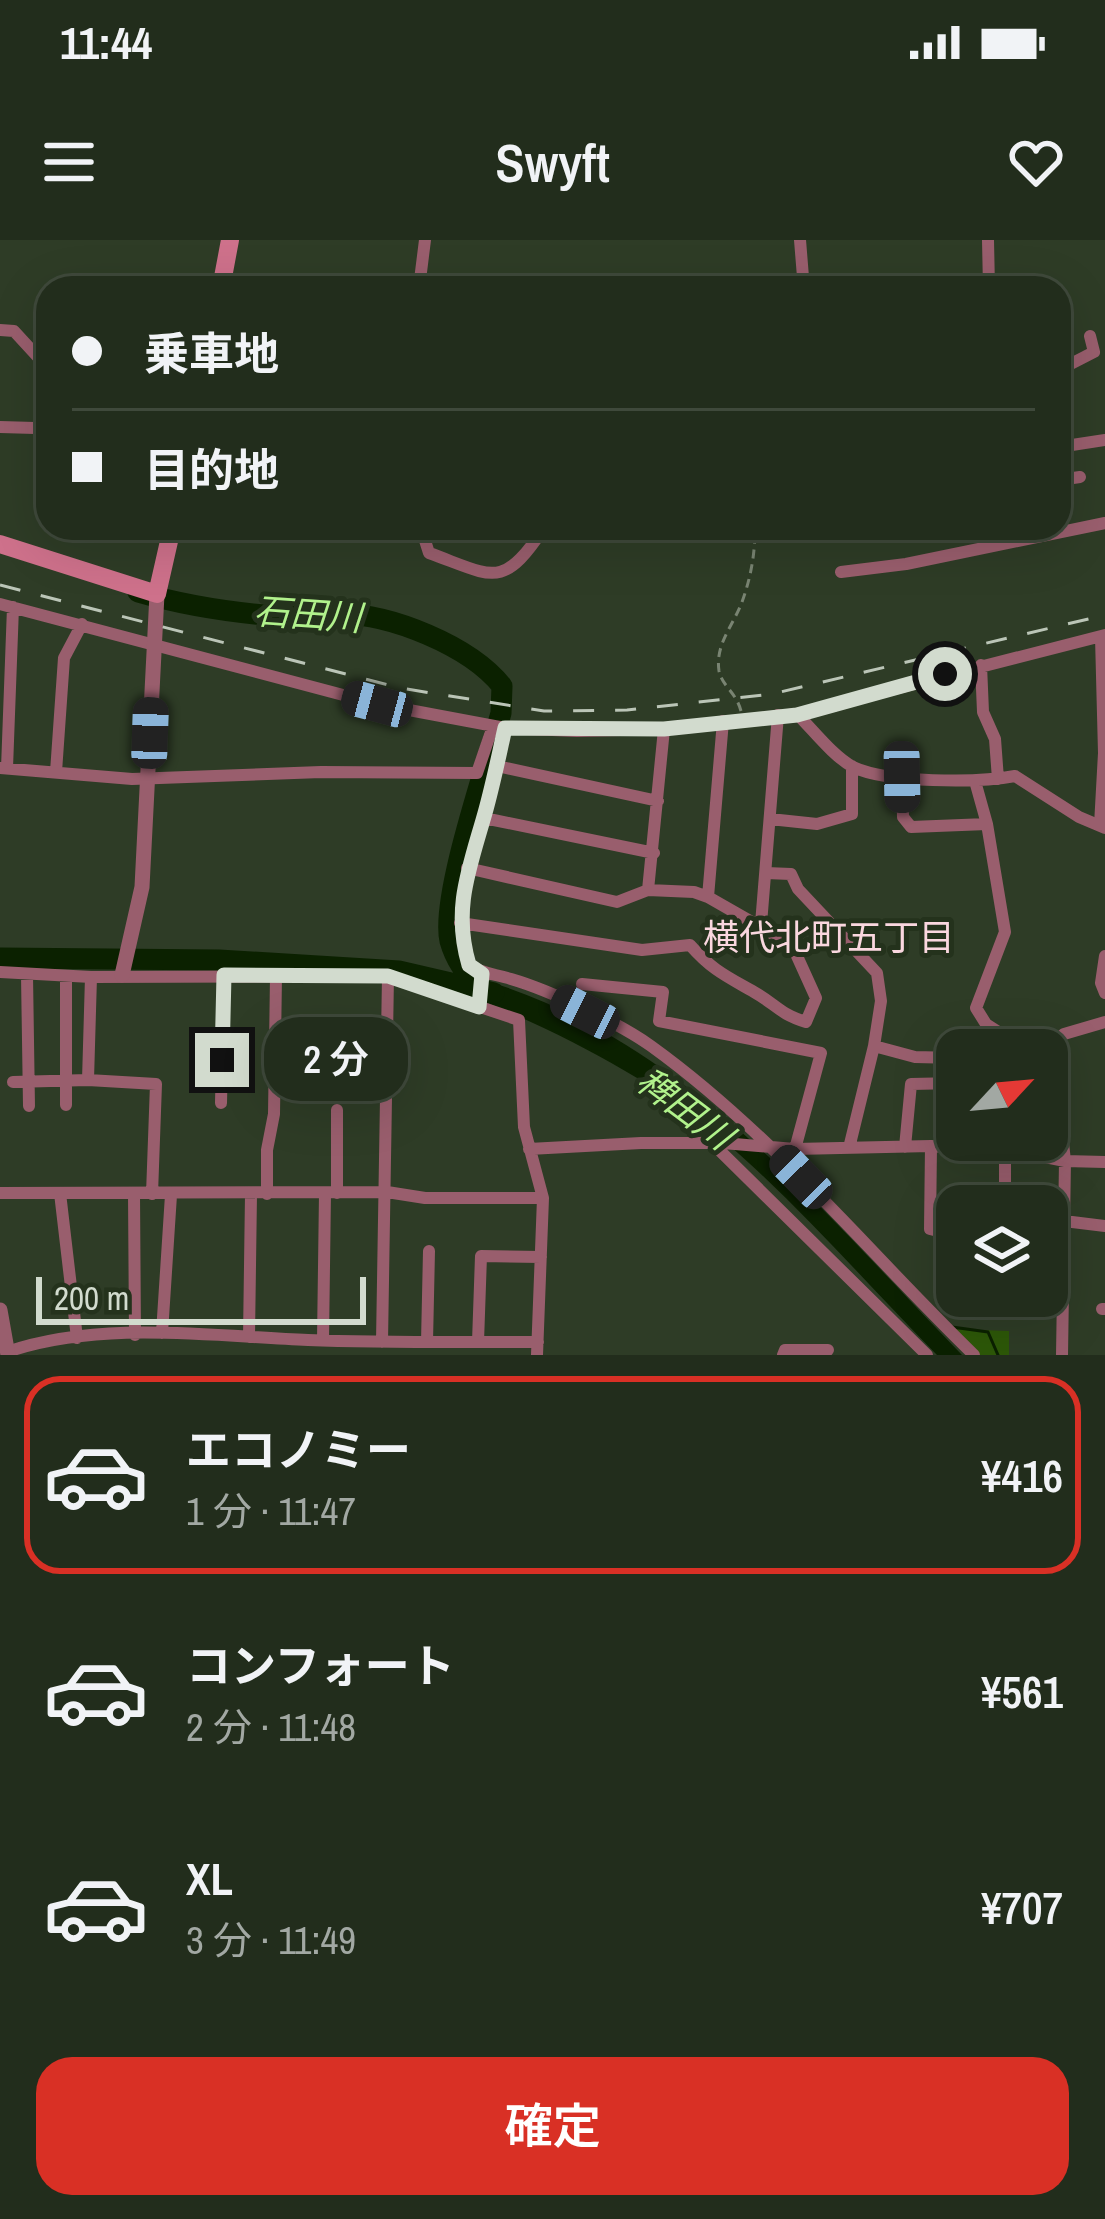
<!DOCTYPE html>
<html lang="ja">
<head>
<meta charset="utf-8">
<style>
	body { margin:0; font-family:"Archivo Narrow","Noto Sans JP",sans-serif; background:#2a3525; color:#f1f3f6; height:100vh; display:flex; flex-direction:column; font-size:45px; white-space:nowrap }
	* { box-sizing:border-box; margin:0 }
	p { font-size:39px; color:#a2a8a3 }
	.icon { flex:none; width:66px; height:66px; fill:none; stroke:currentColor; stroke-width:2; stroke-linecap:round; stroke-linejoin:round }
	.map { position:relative; height:1115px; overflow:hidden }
	.details { display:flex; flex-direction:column; background:#222d1c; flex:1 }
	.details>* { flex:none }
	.top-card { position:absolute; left:36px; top:36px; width:1035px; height:264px; border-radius:36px; box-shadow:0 12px 48px #0002,0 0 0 3px #3f493b; display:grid; align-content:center; height:264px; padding:0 36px; background:#222d1c }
	.needle { width:78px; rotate:64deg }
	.controls { position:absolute; left:936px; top:789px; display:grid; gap:24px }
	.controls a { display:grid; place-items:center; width:132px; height:132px; border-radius:24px; background:#222d1c; box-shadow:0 12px 48px #0002,0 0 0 3px #3f493b; font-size:60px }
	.scale { position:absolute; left:36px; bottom:30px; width:330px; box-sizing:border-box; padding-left:12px; border:6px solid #d2dbce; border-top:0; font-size:33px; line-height:42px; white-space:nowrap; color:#d2dbce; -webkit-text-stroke:9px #24321c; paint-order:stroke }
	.end { position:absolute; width:54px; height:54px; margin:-27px; border:15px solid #d2dbce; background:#111; box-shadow:0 0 0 6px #111 }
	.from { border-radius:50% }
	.bubble { position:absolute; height:84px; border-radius:36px; background:#222d1c; box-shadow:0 12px 48px #0002,0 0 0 3px #3f493b; font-size:39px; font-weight:600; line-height:84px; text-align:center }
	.car { position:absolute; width:36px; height:72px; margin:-36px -18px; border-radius:15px; box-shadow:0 0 9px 3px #0007; background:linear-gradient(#222 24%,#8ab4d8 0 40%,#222 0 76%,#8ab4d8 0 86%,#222 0) }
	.top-card b { display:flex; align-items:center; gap:42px; height:114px; font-size:45px }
	.top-card b+b { border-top:3px solid #3f493b }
	.top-card i { width:30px; height:30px; background:#f1f3f6 }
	ul { padding:21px 0 0; list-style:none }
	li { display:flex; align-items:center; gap:36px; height:198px; margin:0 24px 18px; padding:0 12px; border:6px solid transparent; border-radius:36px }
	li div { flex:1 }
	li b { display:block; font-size:45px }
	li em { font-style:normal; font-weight:600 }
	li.on { border-color:#d93025 }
	li>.icon { width:108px; height:108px; stroke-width:1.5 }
	.action { display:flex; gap:24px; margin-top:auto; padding:24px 36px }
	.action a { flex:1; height:138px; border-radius:36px; background:#d93025; color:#fff; font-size:48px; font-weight:600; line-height:138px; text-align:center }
	.status { display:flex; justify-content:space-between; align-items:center; height:84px; padding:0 60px; background:#222d1c; direction:ltr }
	.status svg { height:33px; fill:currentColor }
	header { display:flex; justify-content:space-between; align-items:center; height:156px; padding:0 36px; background:#222d1c; font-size:54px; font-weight:600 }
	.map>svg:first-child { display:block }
	.green { fill:#2d5808 }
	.water { fill:#0b2100 }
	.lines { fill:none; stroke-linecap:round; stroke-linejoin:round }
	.stream { stroke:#0b2100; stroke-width:3 }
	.river { stroke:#0b2100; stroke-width:21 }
	.path { stroke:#798472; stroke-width:3; stroke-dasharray:9 6; stroke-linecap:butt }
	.minor { stroke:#995e6d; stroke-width:12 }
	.tertiary { stroke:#995e6d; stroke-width:15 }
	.secondary { stroke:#ce718b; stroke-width:18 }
	.rail { stroke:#bbc5b7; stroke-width:3; stroke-dasharray:21 21; stroke-linecap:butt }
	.route { stroke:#d2dbce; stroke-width:15 }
	.labels { text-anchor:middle; stroke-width:10; stroke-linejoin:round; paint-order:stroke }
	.water-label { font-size:36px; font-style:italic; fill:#b1f28c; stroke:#24321c }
	.neighbourhood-label { font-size:36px; fill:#fad7df; stroke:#24321c }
</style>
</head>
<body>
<div class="status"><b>11:44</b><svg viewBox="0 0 49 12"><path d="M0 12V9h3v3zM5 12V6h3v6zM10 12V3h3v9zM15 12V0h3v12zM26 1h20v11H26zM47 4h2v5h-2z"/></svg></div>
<header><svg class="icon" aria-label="menu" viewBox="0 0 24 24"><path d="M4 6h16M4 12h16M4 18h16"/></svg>Swyft<svg class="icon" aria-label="heart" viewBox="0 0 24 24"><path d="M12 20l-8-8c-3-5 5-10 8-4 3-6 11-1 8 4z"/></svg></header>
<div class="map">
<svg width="1105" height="1115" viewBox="0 0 1105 1115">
	<rect width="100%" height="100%" fill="#2e3c26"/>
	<path class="green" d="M950,1089L1009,1091V1115H978Z"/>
	<path class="water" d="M476,738C680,794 820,969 962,1115H937C866,1043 798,964 722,899C649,837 562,794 474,757L471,742Z"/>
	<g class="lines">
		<path class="stream" d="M952,1087L988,1092L998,1115"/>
		<path class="river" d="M138,352C179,364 222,371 264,375C289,377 313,374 338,374C390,373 470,406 502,446L501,473C488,521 440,658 450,701C455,719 467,736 480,748
			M0,718L219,720L399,731L494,753"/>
		<path class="path" d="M741,471C736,452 722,446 719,431C715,404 733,386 742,362C751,337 755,314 755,288"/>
		<path class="minor" d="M988,0L989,48
			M419,48L425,0
			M729,48L795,43L803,37L800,0
			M0,90L14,91L48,128
			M1059,130L1094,112L1090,96
			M0,187L35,188
			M1059,207L1105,200
			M1059,240L1080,237
			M421,288L429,313C493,336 502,351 544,288
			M841,332L906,324L1105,283
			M0,364L377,464L505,488L577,491L664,489L797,474L1105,395
			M981,425L983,472L995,499L998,539
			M797,474C814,491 833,516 853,527C887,543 978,543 1015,536L1079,577L1105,588
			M505,488C498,519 492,550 483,580C468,632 453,671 469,725C483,734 495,734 511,739C549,750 619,783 651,806C773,894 867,1011 974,1115
			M497,526L658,561
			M0,528L132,539L321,532L477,533L493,486
			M7,528L13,367
			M56,532L64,418L82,384
			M902,537L903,577L911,587L987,584
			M975,541L987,584L1005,692L976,768L986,784L1025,809
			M484,578L654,613
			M770,579L817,584L852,574V526
			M1100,585L1104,513L1101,397
			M766,633L791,634L798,649L877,733L881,761L874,806
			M648,650L664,489
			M708,657L723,481
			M460,683L642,710L690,705C712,730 726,736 754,752C777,765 778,773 806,782L816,758L792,705L708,657L694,652L648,650L617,662L467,628
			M761,684L778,475
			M1105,716L1101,743L1105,753
			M0,732L91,737L388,736L519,780L524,887L543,958L537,1115
			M27,735L29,866
			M91,737L88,840L156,844L152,954
			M582,744L663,752L659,781L821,813L795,909
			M479,767L483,733
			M1052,805L1065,921L1062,1115
			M1018,810L1052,805L1064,794L1105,782
			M13,842L88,840
			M221,863L224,735
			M66,865V736
			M712,903L927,1115
			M931,906L930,989L942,992L945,1056L1003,1059V1056
			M905,907L911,844L957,843
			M849,908L874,806L915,817L957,818
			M529,909L641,903H723L795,909L931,906L1020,912L1065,921L1105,922
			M0,953L387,952L425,958H543
			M60,953L77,1098
			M337,953V870
			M134,954L135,1095
			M267,954V910L274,874L276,736
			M1005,966V911
			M1064,981L1105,986
			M1102,1069H1105
			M162,1093L171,955
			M249,1097L251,954
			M323,1100L325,953
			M382,1102L388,736
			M427,1102L429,1011
			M478,1102L481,1016L541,1017
			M7,1112C101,1080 210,1096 308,1100C384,1103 461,1102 538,1102
			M783,1115L785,1110H828"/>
		<path class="tertiary" d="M122,735L142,647L157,354
			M0,1070L8,1115"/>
		<path class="secondary" d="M221,48L230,0
			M0,304L157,354L172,288"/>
		<path class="rail" d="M0,345L400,448L544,471L627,470L772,454L1105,375"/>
	</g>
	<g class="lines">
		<path class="route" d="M222,820L224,735L388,736L479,767L482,734L469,725C453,671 468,632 483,580C492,550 498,519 505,488L664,489L797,475L945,434"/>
	</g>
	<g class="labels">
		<g class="water-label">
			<text transform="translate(308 374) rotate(4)" y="13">石田川</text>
			<text transform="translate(685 868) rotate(37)" y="13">稗田川</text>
		</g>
		<g class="neighbourhood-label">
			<text x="829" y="710">横代北町五丁目</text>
		</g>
	</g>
</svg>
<div class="controls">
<a><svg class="needle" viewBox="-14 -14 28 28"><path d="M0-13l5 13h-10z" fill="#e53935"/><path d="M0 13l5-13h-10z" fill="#a2a8a3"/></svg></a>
<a><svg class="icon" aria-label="layers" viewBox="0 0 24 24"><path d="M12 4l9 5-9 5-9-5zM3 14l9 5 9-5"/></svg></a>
</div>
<div class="scale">200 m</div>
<i class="end from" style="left:945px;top:434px"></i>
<i class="end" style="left:222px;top:820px"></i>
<div class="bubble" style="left:264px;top:777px;width:144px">2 分</div>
<i class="car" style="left:377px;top:464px;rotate:285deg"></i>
<i class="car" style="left:150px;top:493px;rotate:2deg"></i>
<i class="car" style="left:902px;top:537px;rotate:179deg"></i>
<i class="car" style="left:585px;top:772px;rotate:297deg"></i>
<i class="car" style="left:801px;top:937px;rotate:316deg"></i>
<div class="top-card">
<b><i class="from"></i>乗車地</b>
<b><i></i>目的地</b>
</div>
</div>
<section class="details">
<ul>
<li class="on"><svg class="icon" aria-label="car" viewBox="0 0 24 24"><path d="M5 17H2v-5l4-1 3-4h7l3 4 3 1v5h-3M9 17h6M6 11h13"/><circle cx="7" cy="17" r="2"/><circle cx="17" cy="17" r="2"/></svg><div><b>エコノミー</b><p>1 分 · 11:47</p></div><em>¥416</em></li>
<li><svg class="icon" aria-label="car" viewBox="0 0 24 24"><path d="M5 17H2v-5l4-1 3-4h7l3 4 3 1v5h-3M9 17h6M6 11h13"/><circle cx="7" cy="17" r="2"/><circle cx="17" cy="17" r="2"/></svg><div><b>コンフォート</b><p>2 分 · 11:48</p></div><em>¥561</em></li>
<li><svg class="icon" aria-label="car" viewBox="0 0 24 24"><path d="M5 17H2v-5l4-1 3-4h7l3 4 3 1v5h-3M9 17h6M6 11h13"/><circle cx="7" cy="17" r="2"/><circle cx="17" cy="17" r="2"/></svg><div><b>XL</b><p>3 分 · 11:49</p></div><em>¥707</em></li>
</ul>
<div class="action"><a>確定</a></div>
</section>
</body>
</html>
